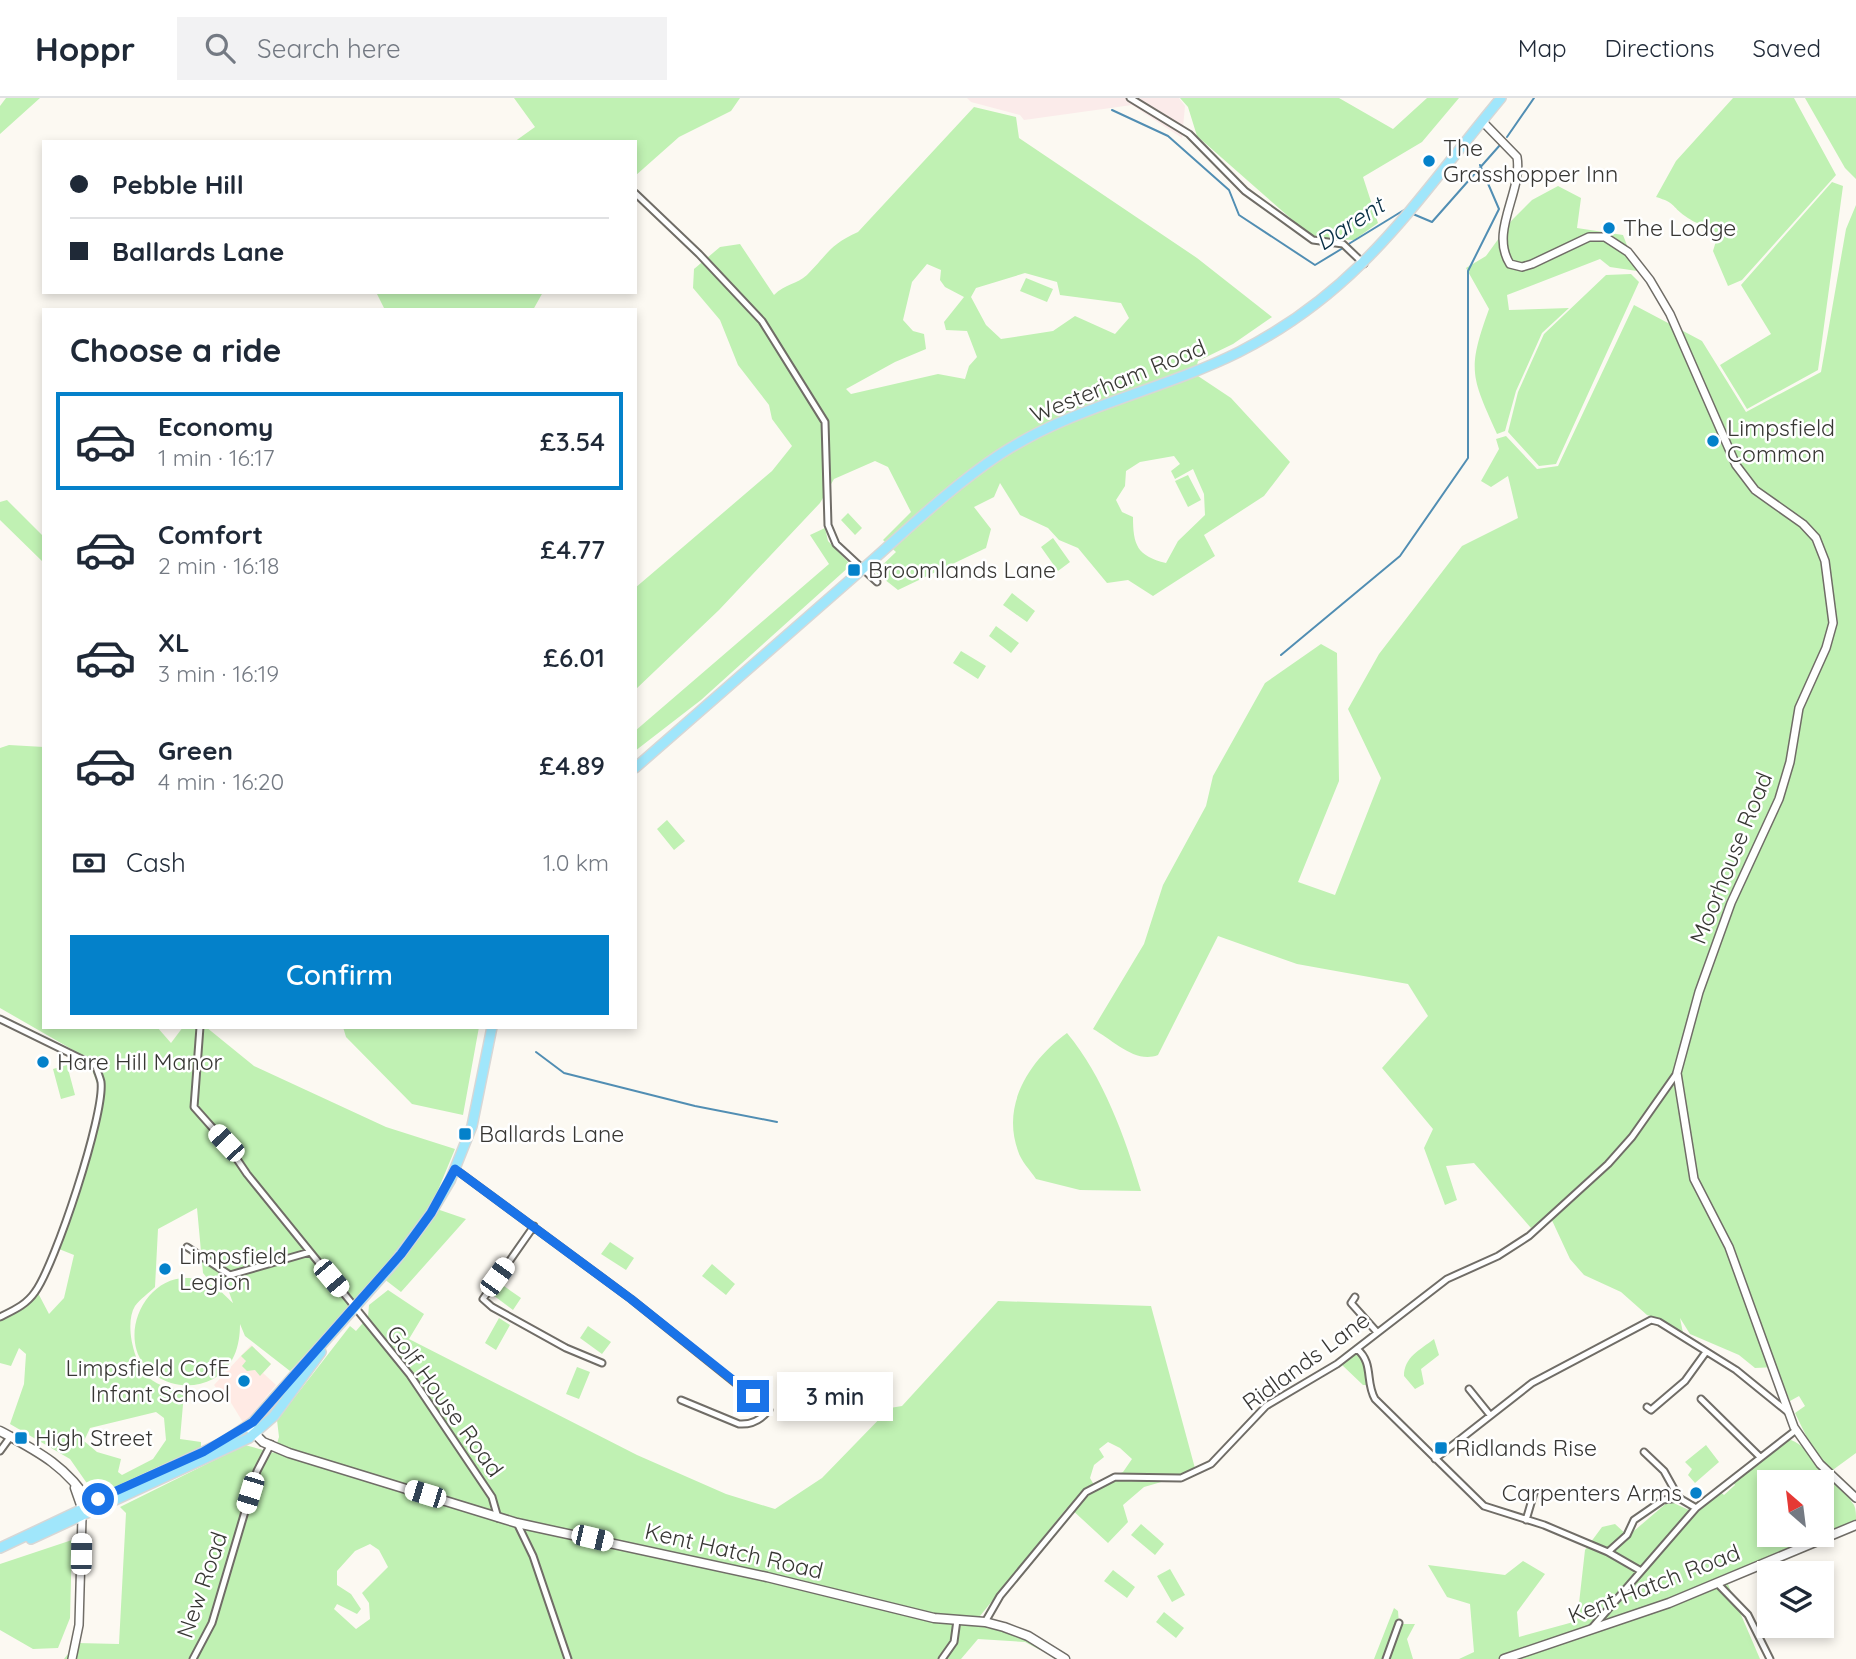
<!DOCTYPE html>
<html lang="en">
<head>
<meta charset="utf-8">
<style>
	body { margin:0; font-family:Quicksand,sans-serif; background:#f2f2f3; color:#1f2937; height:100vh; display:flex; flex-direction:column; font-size:26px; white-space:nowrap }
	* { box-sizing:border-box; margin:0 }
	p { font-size:23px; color:#747a83 }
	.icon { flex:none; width:38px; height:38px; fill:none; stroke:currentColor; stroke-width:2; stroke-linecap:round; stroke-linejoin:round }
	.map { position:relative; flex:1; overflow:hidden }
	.side { position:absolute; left:42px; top:210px; width:595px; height:721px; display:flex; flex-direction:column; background:#fff; border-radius:0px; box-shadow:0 4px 10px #0003 }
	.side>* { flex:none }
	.top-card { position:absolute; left:42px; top:42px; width:595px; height:154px; border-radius:0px; box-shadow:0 4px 10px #0003; display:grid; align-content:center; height:154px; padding:0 28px; background:#fff }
	.needle { width:46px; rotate:332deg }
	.buttons { position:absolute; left:1757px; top:1372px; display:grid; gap:14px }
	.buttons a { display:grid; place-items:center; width:77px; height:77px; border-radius:0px; background:#fff; box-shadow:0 4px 10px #0003; font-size:35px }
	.end { position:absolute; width:32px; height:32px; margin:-16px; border:9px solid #1a73e8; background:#fff; box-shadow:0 0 0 4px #fff }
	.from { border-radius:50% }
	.bubble { position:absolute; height:49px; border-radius:0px; background:#fff; box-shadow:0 4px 10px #0003; font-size:23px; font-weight:600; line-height:49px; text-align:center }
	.car { position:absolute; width:21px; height:42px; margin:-21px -10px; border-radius:9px; box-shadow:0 0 5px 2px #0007; background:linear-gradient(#fff 24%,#345 0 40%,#fff 0 76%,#345 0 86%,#fff 0) }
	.top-card b { display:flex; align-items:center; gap:24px; height:66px; font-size:26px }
	.top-card b+b { border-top:2px solid #e0e1e3 }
	.top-card i { width:18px; height:18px; background:#1f2937 }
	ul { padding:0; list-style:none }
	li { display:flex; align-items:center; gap:21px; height:98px; margin:0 14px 10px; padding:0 14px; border:4px solid transparent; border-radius:0px }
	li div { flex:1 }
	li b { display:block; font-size:26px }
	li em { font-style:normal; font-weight:600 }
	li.active { border-color:#0481ca }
	li>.icon { width:63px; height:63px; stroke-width:1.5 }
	h2 { padding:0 28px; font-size:32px; line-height:84px }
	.pay { display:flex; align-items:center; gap:18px; height:77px; padding:0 28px; font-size:26px }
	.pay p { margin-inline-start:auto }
	.action { display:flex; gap:14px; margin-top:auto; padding:14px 28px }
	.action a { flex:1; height:80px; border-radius:0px; background:#0481ca; color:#fff; font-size:28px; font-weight:600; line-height:80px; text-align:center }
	header { display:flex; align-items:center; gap:42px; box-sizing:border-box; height:98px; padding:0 35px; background:#fff; border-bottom:2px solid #e0e1e3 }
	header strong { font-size:33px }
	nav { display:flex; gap:38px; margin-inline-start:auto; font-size:24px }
	.search { width:490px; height:63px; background:#f2f2f3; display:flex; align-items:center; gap:18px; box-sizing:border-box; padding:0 24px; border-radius:0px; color:#747a83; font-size:26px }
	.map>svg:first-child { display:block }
	.industrial { fill:#fbebea }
	.education { fill:#ffeae4 }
	.green { fill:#c0f1b3; fill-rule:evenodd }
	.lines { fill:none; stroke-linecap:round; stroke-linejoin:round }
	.stream { stroke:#518eb3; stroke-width:2 }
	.minor-casing { stroke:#706d67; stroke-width:9 }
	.tertiary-casing { stroke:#706d67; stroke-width:10 }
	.secondary-casing { stroke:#706d67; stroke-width:11 }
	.primary-casing { stroke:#d7d7d6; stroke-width:12 }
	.minor { stroke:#fff; stroke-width:5 }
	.tertiary { stroke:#fff; stroke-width:7 }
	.secondary { stroke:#fff; stroke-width:8 }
	.primary { stroke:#a0e6fb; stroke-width:9 }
	.route { stroke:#1a73e8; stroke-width:9 }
	.poi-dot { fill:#0481ca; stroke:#fff; stroke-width:2.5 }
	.labels { text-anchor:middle; stroke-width:5; stroke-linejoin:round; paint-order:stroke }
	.poi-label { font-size:23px; fill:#383734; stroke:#fff; text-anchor:start }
	.street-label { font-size:23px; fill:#383734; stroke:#fff }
	.water-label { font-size:24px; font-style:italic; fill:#082f45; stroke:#fff }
</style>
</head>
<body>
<header>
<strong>Hoppr</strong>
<div class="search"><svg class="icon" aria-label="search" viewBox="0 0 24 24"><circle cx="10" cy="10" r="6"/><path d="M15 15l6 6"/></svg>Search here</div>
<nav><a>Map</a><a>Directions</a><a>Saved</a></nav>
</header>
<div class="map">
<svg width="1856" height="1561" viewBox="0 0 1856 1561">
	<rect width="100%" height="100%" fill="#fcf9f2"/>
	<path class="industrial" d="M967,0H1179L1185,8L1182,40L1132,7L1024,22L1020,17L971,4Z"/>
	<path class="education" d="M251,1247L271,1266L263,1275L276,1287L244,1326L225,1295L221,1296L214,1287Z"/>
	<path class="green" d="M6,0H40L0,36V8Z
		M514,0H740L731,13L679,39L635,78V44H514L535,29Z
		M1180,0H1339L1393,31L1427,0H1459L1422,44L1363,79L1378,125L1354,142L1313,140L1197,38L1188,9Z
		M1733,0H1794L1836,77L1742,182L1728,188L1713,153L1716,143C1703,121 1701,130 1685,118C1671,108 1676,105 1656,99L1676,63Z
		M1805,0H1856V81L1845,70Z
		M974,9L1016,19L1019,40L1197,160L1272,219L1233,246L1198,263L1195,276L1231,300L1290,364L1264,398L1204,437L1215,458L1153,498L1128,482L1107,485L1078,450L1059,442L1048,430L1020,417L1000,385L994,399L974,409L991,431L986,450L898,492L875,474L896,454L883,442L911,414L888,369L875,363L834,381L820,405L719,512L635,592V490L772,373L792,348L772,321L769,307L738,267L720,222L693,190L694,171L720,149L740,146L774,197C785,186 797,186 807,177C828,156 829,147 858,134ZM927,166L941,172L940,182L945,189L964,199L944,224L946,232L967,233L977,259L969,268L965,281L938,276L851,296L846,291L895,264L926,251L924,236L913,233L903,222L912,184ZM1025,175L1057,184L1060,197L1121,205L1129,220L1115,236L1075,218L1053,233L1001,241L986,227L971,199L976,190ZM1174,358L1180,366L1171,373L1175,381L1193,371L1204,396L1205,417L1178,443L1166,465C1137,458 1133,447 1133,419L1122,414L1116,402L1125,388L1126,373L1140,364Z
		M1832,84L1843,88L1818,272L1747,311L1720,267L1771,236L1741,187Z
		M1558,88L1581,100L1577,130L1623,137L1637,173L1610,169L1600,161L1507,197L1509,212L1569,210L1542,235L1516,293L1505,333L1497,336C1471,278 1467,272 1489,211L1466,170L1486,158L1512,122L1532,102Z
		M1856,92V1355L1830,1374L1812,1350L1795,1315L1805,1308L1799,1298L1790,1303L1776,1269L1755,1270L1739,1257L1690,1236L1680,1220L1683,1235L1660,1221L1647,1217L1621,1194L1584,1177L1570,1161L1549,1116L1531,1130L1474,1065L1446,1068L1457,1102L1445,1107L1424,1050L1433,1031L1382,970L1428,918L1408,886L1297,866L1218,838L1158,957C1135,966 1113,942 1093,931L1144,846L1163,787L1206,708L1213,678L1265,585L1321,546L1337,555L1339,683L1298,784L1335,797L1381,680L1348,611L1379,556L1462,448L1518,420L1508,378L1491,389L1481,383L1499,351L1496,341L1506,338L1537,371L1558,368L1634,207L1702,243L1746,314L1821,274L1846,131L1856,107Z
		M1631,176L1639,184L1556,366L1539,368L1508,334L1518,294L1544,236L1606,177Z
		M1026,180L1053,191L1047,204L1020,193Z
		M376,194H543L533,212H385Z
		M1188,377L1201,402L1188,409L1175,383Z
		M7,402L44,439V465L0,422V404Z
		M848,415L862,430L855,437L841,422Z
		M825,430L828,443L851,467L701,602L635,653V633L829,466L810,437Z
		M1053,440L1070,464L1058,473L1041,449Z
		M1012,495L1035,513L1027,524L1003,507Z
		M996,528L1019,545L1011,555L989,538Z
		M961,553L986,568L978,581L953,565Z
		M9,647L44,649V929H157L171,945L183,929H206L254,968L386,1029L455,1051L431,1109L466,1121L401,1194L379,1177L290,1273L245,1238L240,1226C240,1248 234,1269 213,1281C200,1288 185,1289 171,1285C97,1260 148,1150 213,1188C221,1192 227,1200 233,1205L226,1186L208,1181L203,1175L197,1110L158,1131L155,1189C149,1195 140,1201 135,1208C124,1226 134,1266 149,1280C159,1288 172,1291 184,1295L180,1341L201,1344V1349L99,1396L93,1394L70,1361L10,1326L24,1286L26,1256L19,1250L11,1268L0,1265V1221L23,1211L38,1195L49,1216L64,1200L74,1157L59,1151L101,996L92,972L94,964L0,910V650ZM156,1314L164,1320L166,1342L153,1361L122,1377L118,1374L121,1361L97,1354L84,1343L90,1330Z
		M667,722L685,743L674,752L657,731Z
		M343,929H479L463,1017L412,1006L346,939Z
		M1067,935C1103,978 1125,1039 1141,1093L1080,1092L1036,1081C1030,1072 1021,1063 1018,1053C1001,1006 1030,962 1067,935Z
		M67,967L75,997L61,1001L53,971Z
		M610,1144L634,1160L626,1172L601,1156Z
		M712,1166L735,1186L726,1197L702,1178Z
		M501,1186L521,1200L513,1212L493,1197Z
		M388,1192L424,1216L409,1241L637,1357L726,1396L775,1411L822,1380L890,1310L902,1308L998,1203L1151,1208L1196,1374L1144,1389L1123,1407L1128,1424L1108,1445L1069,1409L1066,1411L980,1518L986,1530L1004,1533L1043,1549L1040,1552L1025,1544L978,1541L961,1561H64L77,1545L119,1546L126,1415L120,1409L245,1347L274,1355L279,1339L277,1322L350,1228L356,1233L368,1219L369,1207ZM1108,1344L1120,1350L1132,1361L1123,1374L1094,1387L1090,1380L1094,1367L1104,1359L1099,1351ZM370,1446L379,1452L388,1469L362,1495L369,1505L370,1521L356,1531L334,1511L337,1506L357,1516L361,1511L351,1496L337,1487V1473L355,1453Z
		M499,1220L510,1227L496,1252L485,1245Z
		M588,1228L611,1244L602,1256L580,1240Z
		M1434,1241L1439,1257L1421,1271L1424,1286L1415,1291L1404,1278C1404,1259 1420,1252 1434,1241Z
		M252,1248L271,1266L260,1278L255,1272L247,1273L242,1268L246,1263L241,1258Z
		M1355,1255L1366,1263L1368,1287H1363L1341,1266Z
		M577,1269L590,1274L579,1301L566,1296Z
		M1791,1342C1811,1350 1842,1389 1854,1407C1856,1411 1856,1417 1856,1423L1822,1435V1384H1769V1437H1818L1724,1477L1760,1561H1459L1474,1554L1470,1506L1447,1499L1428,1467L1505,1477L1523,1463L1545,1476L1517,1514L1519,1539L1577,1523L1585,1452L1602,1429L1615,1426L1628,1438L1669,1403L1689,1412L1684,1421L1687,1423L1719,1393L1724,1397L1735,1387L1732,1383L1783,1343Z
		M1706,1347L1719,1364L1695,1385L1688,1377L1692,1371L1685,1364Z
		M1141,1426L1164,1446L1155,1457L1131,1437Z
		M72,1442L70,1520L58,1550L33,1551L0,1532V1466Z
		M1170,1471L1185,1497L1172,1504L1157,1478Z
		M1113,1472L1135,1489L1127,1500L1104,1483Z
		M1394,1510L1398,1513L1399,1526H1415L1407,1541L1413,1561H1374Z
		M1164,1514L1184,1530L1176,1540L1156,1524Z"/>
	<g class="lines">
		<path class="stream" d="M1112,12L1168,38L1229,92L1239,117L1315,167L1343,150
			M1507,39L1534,0
			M1413,116L1432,124L1500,47
			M1347,147L1404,112
			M1281,557L1400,458L1468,360V173L1499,111L1480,67
			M536,954L564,975L695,1008L777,1024"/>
		<defs>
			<path id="minor" d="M1130,0L1189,36L1245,93L1313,142L1343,146L1364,166
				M635,95L699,156L762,223L825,324L828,427L836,446L877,484
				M0,921L96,968C97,973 100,979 101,984C105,1016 55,1167 35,1194C26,1207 14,1212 0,1219
				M200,929L194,1009L226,1045L247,1076L410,1277L492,1399L498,1420
				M455,1071L631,1201L769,1312C761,1322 752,1327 739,1326L681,1302
				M534,1128L483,1201L492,1209L566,1250L602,1265
				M187,1149L230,1177L310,1154
				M1355,1199L1351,1205L1376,1233
				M1357,1251C1374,1265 1365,1284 1375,1301L1484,1408L1544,1427L1608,1454L1641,1473
				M1469,1291L1490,1317
				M1701,1301L1759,1358
				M1647,1309L1651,1312L1685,1283L1706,1254
				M0,1353L11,1338
				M1644,1354L1664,1373L1679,1400
				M1435,1361L1532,1285L1651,1222L1659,1224L1736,1272L1789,1315
				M1526,1422L1534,1395
				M517,1425L533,1458L568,1561
				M1608,1454L1627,1437L1634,1422L1663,1402L1679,1400L1696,1410
				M1717,1485L1748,1517L1770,1561
				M985,1524L1000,1498L1086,1394L1115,1379L1181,1380L1211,1366L1266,1308L1337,1266L1447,1181L1498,1158L1529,1138L1608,1066L1632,1039L1677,975
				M1591,1531L1696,1410L1796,1332
				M193,1561L212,1525L257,1373L271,1346
				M942,1561L954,1544L957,1522
				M1386,1561L1399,1525"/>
			<path id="tertiary" d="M1482,23L1517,59C1523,94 1489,133 1510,166L1522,169L1532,166L1589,139H1605L1628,154L1650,182L1670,216L1736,367L1755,392L1803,426L1816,440L1825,463L1833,525L1826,550L1799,610L1790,664L1779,701L1731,805L1699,894L1677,975L1694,1081L1729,1149L1794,1329L1820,1366L1856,1400
				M72,1561L79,1527L82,1419"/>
			<path id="secondary" d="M250,1331L263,1344L289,1355L517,1425L767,1479L934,1520L985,1524L1004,1529L1028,1538L1065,1561
				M0,1333C37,1353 67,1368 90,1406L88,1413
				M75,1390L82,1410
				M1504,1561L1669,1505L1856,1427"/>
			<path id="primary" d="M635,670C709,605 783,540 858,475C904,435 948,391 999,357C1073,308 1161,293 1239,254C1363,191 1416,102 1501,0
				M31,1441L249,1340L274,1318L321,1254
				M0,1450L224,1344L253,1324L394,1165L431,1115L450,1083L472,1028L492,929"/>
		</defs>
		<use href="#minor" class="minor-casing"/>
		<use href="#tertiary" class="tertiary-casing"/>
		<use href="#secondary" class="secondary-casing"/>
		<use href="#primary" class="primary-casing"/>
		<use href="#minor" class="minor"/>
		<use href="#tertiary" class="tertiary"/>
		<use href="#secondary" class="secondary"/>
		<use href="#primary" class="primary"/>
	</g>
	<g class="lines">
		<path class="route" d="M98,1401L203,1354L253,1324L401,1156L431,1115L455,1071L631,1201L753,1298"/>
	</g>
	<g class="poi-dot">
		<circle cx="1429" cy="63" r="7"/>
		<circle cx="1609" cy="130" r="7"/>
		<circle cx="1713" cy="343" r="7"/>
		<rect x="847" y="465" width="14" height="14" rx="3.5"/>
		<circle cx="43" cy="964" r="7"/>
		<rect x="458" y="1029" width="14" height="14" rx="3.5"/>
		<circle cx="165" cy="1171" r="7"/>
		<circle cx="244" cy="1283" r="7"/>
		<rect x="14" y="1333" width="14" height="14" rx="3.5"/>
		<rect x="1434" y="1343" width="14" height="14" rx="3.5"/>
		<circle cx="1696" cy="1395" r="7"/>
	</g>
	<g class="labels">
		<g class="poi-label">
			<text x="1443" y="58">The<tspan x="1443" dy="26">Grasshopper Inn</tspan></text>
			<text x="1623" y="138">The Lodge</text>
			<text x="1727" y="338">Limpsfield<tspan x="1727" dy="26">Common</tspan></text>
			<text x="868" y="480">Broomlands Lane</text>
			<text x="57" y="972">Hare Hill Manor</text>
			<text x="479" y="1044">Ballards Lane</text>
			<text x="179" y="1166">Limpsfield<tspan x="179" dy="26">Legion</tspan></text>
			<text x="230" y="1278" text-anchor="end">Limpsfield CofE<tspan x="230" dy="26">Infant School</tspan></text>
			<text x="35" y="1348">High Street</text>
			<text x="1455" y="1358">Ridlands Rise</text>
			<text x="1682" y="1403" text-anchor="end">Carpenters Arms</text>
		</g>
		<g class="street-label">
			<text transform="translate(1118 283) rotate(-22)" y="8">Westerham Road</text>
			<text transform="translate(1731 760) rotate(-68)" y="8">Moorhouse Road</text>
			<text transform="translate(1306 1263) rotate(-36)" y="8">Ridlands Lane</text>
			<text transform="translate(445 1303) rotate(54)" y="8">Golf House Road</text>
			<text transform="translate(734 1453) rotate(13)" y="8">Kent Hatch Road</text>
			<text transform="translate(1654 1486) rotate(-21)" y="8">Kent Hatch Road</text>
			<text transform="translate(202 1487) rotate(-71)" y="8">New Road</text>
		</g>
		<g class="water-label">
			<text transform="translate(1350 126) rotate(-33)" y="8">Darent</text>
		</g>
	</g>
</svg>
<div class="buttons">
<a><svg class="needle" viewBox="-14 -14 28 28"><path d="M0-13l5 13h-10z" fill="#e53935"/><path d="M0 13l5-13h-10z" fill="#747a83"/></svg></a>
<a><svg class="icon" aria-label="layers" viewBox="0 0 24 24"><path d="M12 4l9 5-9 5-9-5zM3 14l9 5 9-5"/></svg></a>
</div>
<i class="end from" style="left:98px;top:1401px"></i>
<i class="end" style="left:753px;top:1298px"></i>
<div class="bubble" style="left:777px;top:1274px;width:116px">3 min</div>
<i class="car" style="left:226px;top:1045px;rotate:317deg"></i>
<i class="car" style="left:497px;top:1179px;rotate:36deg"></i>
<i class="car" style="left:331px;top:1180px;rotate:140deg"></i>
<i class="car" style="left:250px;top:1395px;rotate:197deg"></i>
<i class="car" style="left:425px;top:1396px;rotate:287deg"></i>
<i class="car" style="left:592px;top:1440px;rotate:103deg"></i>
<i class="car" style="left:81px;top:1456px;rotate:1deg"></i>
<div class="top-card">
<b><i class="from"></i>Pebble Hill</b>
<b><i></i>Ballards Lane</b>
</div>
<section class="side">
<h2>Choose a ride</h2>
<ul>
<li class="active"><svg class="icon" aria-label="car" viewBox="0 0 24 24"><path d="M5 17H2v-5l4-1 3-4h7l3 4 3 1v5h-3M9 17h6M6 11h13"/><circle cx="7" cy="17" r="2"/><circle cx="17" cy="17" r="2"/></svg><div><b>Economy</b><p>1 min · 16:17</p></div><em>£3.54</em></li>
<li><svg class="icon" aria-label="car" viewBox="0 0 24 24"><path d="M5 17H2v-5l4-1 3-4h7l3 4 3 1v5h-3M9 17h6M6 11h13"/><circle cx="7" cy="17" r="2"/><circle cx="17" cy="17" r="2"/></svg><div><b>Comfort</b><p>2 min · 16:18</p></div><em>£4.77</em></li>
<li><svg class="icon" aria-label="car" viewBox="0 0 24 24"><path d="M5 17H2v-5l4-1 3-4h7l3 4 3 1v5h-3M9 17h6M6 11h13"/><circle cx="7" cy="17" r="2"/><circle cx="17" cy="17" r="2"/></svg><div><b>XL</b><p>3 min · 16:19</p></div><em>£6.01</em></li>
<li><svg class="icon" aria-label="car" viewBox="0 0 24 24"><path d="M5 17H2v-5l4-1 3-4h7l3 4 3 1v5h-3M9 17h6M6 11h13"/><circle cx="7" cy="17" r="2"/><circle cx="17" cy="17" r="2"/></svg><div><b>Green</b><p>4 min · 16:20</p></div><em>£4.89</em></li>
</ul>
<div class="pay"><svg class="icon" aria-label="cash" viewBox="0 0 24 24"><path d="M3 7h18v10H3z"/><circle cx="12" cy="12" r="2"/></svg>Cash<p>1.0 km</p></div>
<div class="action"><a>Confirm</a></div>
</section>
</div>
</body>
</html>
